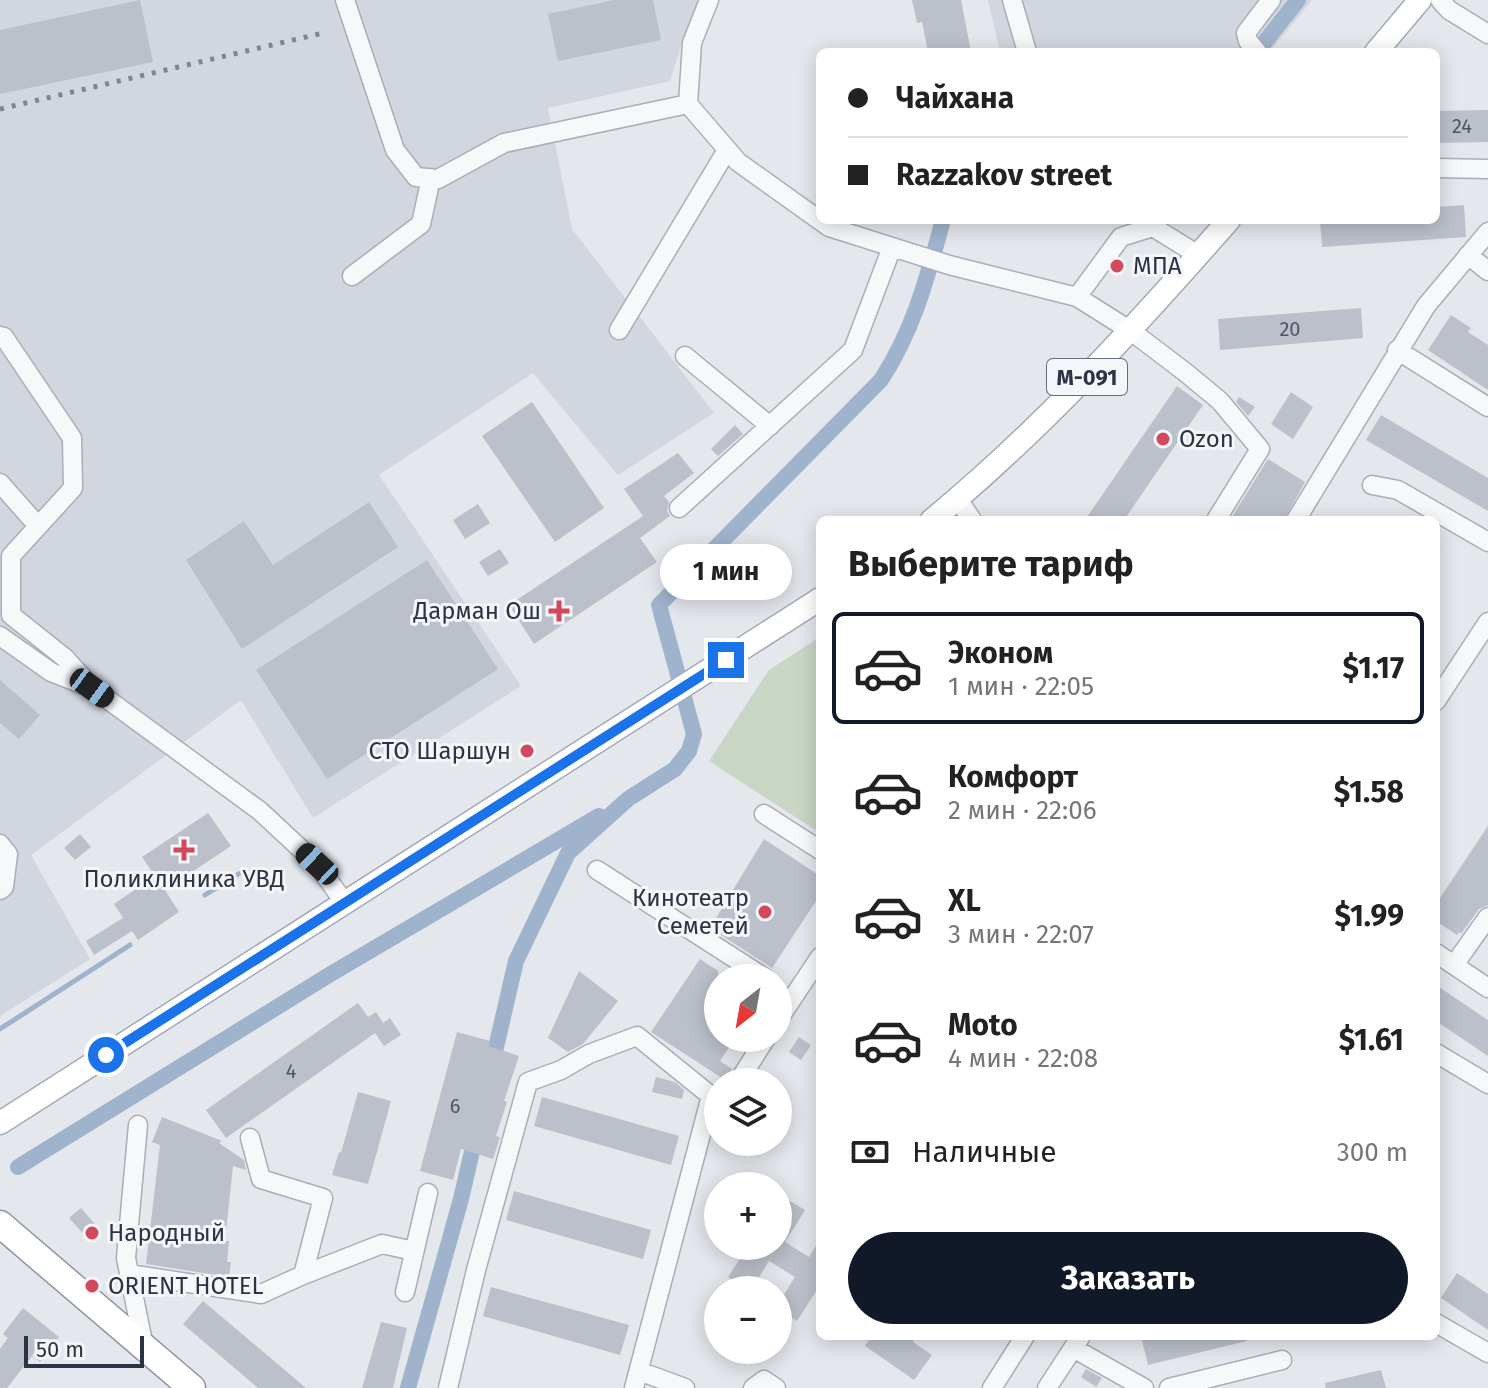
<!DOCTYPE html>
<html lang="ru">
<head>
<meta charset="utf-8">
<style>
	body { margin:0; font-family:"Fira Sans",sans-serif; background:#f2f2f2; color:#222; height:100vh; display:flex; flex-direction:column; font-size:30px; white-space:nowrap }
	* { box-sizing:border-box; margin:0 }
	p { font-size:26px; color:#767676 }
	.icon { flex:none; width:44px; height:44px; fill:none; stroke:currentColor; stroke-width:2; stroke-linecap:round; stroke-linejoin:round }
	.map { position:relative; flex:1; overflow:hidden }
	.sheet { position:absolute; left:816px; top:516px; width:624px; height:824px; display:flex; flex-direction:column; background:#fff; border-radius:12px; box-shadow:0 4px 20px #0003 }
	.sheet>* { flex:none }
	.top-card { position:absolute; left:816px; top:48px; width:624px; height:176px; border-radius:12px; box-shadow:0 4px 20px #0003; display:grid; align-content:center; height:176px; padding:0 32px; background:#fff }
	.needle { width:52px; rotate:211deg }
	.fabs { position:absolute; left:704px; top:964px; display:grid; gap:16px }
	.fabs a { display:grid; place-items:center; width:88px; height:88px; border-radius:50%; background:#fff; box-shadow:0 4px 20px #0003; font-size:40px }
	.scale { position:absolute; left:24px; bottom:20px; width:120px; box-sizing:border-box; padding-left:8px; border:4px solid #2b3445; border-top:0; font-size:22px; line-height:28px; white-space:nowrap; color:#2b3445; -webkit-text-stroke:6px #f4f6f9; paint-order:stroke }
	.end { position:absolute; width:36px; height:36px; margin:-18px; border:10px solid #1a73e8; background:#fff; box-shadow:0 0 0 4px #fff }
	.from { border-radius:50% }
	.bubble { position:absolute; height:56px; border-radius:28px; background:#fff; box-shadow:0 4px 20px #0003; font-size:26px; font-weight:700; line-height:56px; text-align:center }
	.car { position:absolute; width:24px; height:48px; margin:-24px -12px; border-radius:10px; box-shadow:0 0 6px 2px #0007; background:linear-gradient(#222 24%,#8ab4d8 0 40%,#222 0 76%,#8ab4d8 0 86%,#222 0) }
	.top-card b { display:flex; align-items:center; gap:28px; height:76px; font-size:30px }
	.top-card b+b { border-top:2px solid #e0e0e0 }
	.top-card i { width:20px; height:20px; background:#222 }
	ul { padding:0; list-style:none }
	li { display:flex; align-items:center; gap:24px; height:112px; margin:0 16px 12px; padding:0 16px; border:4px solid transparent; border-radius:12px }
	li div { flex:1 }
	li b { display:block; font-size:30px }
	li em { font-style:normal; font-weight:700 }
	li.current { border-color:#111827 }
	li>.icon { width:72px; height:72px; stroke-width:1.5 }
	h2 { padding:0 32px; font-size:36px; line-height:96px }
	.pay { display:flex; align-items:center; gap:20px; height:88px; padding:0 32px; font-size:30px }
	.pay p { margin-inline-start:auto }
	.cta { display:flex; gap:16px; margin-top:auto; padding:16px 32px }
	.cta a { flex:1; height:92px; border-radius:48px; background:#111827; color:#fff; font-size:32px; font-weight:700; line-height:92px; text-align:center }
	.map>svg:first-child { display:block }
	.built { fill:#d2d6de }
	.green { fill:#c9d6c5 }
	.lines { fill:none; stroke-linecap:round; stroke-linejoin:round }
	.stream { stroke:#9fb4cc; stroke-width:5 }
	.canal { stroke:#9fb4cc; stroke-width:16 }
	.building { fill:#bbc0ca }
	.minor-casing { stroke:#a9aeb7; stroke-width:21 }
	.major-casing { stroke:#a3abb8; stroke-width:25 }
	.highway-casing { stroke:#8b94a3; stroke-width:29 }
	.minor { stroke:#f7f8fa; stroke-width:18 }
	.major { stroke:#fff; stroke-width:22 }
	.highway { stroke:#fff; stroke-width:26 }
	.rail { stroke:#7d8696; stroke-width:5; stroke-dasharray:4 8; stroke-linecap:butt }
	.route { stroke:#1a73e8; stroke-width:10 }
	.poi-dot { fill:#d1495b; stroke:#f4f6f9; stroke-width:3 }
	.labels { text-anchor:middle; stroke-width:6; stroke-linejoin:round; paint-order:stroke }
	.number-label { font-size:20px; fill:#4f5766 }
	.shield { fill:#f4f6f9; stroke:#676e7b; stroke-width:2 }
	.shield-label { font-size:22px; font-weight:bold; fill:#2b3445 }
	.poi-label { font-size:24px; fill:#2b3445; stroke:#f4f6f9; text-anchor:start }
</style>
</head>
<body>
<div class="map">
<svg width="1488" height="1388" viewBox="0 0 1488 1388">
	<rect width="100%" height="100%" fill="#e4e7ec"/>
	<path class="built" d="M0,0H700L682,43L670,81L548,108L572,229L714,413L618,475L533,373L379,475L521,686L313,818L241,700L31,855L90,959L0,1016Z
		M988,0H1312L1270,52H1000Z"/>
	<path class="green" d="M820,637V833L709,761L769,670Z"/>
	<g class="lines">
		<path class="stream" d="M205,895L240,873
			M0,1029L130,945"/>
		<path class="canal" d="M1264,43L1298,0
			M491,1069L516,961L568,853L628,799L675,769L689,751L694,734L659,605L881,380C914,329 927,278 943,220
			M18,1167L329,975L599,816
			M408,1388L461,1199L476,1134"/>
	</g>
	<path class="building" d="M140,0L153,62L0,94V30Z
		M614,0H653L661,40L558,61L548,14Z
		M912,0H961L971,52H928L922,22L917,23Z
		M1488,110V142L1436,143V111Z
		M1464,205L1466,237L1322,247L1320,220H1436V207Z
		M1361,308L1363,338L1220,350L1218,319Z
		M1451,315L1471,328L1468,332L1488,345V390L1428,350Z
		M1177,386L1203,405L1124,520H1085Z
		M1291,392L1313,407L1293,439L1271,424Z
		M1239,397L1255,407L1248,416L1236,402Z
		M532,402L604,508L555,542L482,436Z
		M1381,415L1488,478V511L1366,440Z
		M735,425L743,434L718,456L711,449Z
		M678,453L694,473L664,496L669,502L667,510L670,516L640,538L657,562L534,644L509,605L643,516L624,489Z
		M1268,459L1305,482L1284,520H1230Z
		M369,502L398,547L242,649L186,560L244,521L273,565Z
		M478,504L490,523L465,539L453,520Z
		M500,549L509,563L488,576L479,562Z
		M427,560L498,669L327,779L256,670Z
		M0,680L40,715L19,739L0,723Z
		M208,813L231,846L165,890L179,912L138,940L132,931L94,955L86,941L123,918L114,904L155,876L142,857Z
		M1488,826V905L1479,909L1461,934L1459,932L1457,935L1436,921V904Z
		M80,834L91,847L75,860L64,848Z
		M764,839L820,876V895L772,968L710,928Z
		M700,959L718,971V1038H735L720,1061L732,1069L725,1080L651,1032Z
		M579,971L618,1001L583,1044L568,1052L548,1038Z
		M1436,985L1488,1020V1056L1436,1021Z
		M358,1003L368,1017L376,1012L383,1023L390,1018L401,1035L384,1046L375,1033L226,1138L206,1110Z
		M457,1032L490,1041L488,1046L519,1056L504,1101L507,1102L496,1136L500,1137L493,1159L461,1149L453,1180L420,1171Z
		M799,1037L811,1045L801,1060L789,1052Z
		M656,1077L675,1082L684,1090L682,1099L652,1092Z
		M358,1092L391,1101L368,1184L332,1175L339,1152L341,1153Z
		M542,1097L679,1136L671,1165L534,1126Z
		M162,1117L222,1141L219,1143L244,1160L246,1170L233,1166L225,1241H229L227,1262H231L229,1277L146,1264L160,1145L152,1142Z
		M514,1191L651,1230L643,1259L506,1220Z
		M778,1194L805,1210L785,1242L809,1257L820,1239V1285L797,1321L778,1309V1304L795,1277L769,1261L751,1290L728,1277L748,1246H778Z
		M81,1208L101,1231L90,1241L69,1218Z
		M1457,1273L1488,1294V1330L1441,1298Z
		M491,1287L629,1325L620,1355L483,1316Z
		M203,1301L306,1388H258L183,1324Z
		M23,1308L59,1337L40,1362L32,1356L7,1388H0V1349L8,1338L3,1334Z
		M381,1322L407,1328L393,1388H362Z
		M871,1336H917L913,1342L932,1355L914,1380L865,1346Z
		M1141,1336H1246L1247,1341L1148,1365Z
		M1086,1369L1102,1378L1096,1387L1081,1377Z
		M1381,1370L1386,1388H1326L1325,1383Z"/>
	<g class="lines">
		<defs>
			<path id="minor" d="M345,0L395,150L416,177L438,179L504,143L688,104
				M709,0L692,43L688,104L738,162L829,227L949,265L1077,297L1131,331L1185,372L1220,401L1260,449L1216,520
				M1012,0L1027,52
				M1440,0L1449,10L1488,34
				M1257,52L1248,41L1246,33L1271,0
				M1436,168L1488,169
				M1468,255L1488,271
				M352,276L421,224L431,178
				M1077,297L1121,237L1153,227L1198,255
				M619,330L727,150
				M0,336L4,337L72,438L73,488L11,556V615L65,658L92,688L260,811L317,864L344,902
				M1397,350L1488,407
				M685,356L770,426
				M0,483L38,526
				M1372,485L1398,490L1488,542
				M958,499L972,520
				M679,508L853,350L892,247
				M1296,520L1426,306L1488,232
				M0,636L51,672L89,687
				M1436,701L1488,622
				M764,814L820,850
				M0,844L8,854L4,887L0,890
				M597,870L765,978
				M1436,953L1488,988
				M1454,965L1488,917
				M778,1020L820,957
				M1436,1053L1488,1084
				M738,1082L766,1038
				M138,1125L126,1258L144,1347
				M129,1274L261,1294L303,1275L323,1198L261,1179L250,1138
				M303,1275L382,1244L414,1251
				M405,1292L428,1193
				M1436,1323L1488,1353
				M1073,1348L1144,1388
				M639,1371L685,1388
				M448,1388L476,1270L528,1082L561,1070L589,1054L637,1036L711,1096L634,1388
				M753,1388L764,1380L776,1388
				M992,1388L1025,1336
				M1047,1388L1081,1336
				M1169,1388L1282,1360"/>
			<path id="major" d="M1376,52L1420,0
				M932,520C1041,430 1136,326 1229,220
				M0,1123L820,599"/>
			<path id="highway" d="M0,1224L192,1388"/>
		</defs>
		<use href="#minor" class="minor-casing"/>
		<use href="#major" class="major-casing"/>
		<use href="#highway" class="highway-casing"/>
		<use href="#minor" class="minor"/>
		<use href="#major" class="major"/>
		<use href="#highway" class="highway"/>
		<path class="rail" d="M0,109L327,32"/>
	</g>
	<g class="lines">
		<path class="route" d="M106,1055L726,660"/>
	</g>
	<g class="poi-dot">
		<circle cx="1117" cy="266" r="8"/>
		<circle cx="1163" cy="439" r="8"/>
		<path d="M555 599h8v8h8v8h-8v8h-8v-8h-8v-8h8z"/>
		<circle cx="527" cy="751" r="8"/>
		<path d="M180 838h8v8h8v8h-8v8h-8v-8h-8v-8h8z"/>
		<circle cx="765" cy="912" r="8"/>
		<circle cx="92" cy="1233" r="8"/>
		<circle cx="92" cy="1286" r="8"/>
	</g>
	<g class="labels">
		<g class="number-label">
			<text x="1462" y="133">24</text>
			<text x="1290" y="336">20</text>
			<text x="291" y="1078">4</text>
			<text x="455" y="1113">6</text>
		</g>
		<rect class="shield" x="1047" y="359" width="80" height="36" rx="6"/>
		<g class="shield-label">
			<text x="1087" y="385">М-091</text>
		</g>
		<g class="poi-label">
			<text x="1133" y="274">МПА</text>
			<text x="1179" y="447">Ozon</text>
			<text x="541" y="619" text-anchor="end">Дарман Ош</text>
			<text x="511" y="759" text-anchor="end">СТО Шаршун</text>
			<text x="184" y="887" text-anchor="middle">Поликлиника УВД</text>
			<text x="749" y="906" text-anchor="end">Кинотеатр<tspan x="749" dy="28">Семетей</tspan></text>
			<text x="108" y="1241">Народный</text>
			<text x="108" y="1294">ORIENT HOTEL</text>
		</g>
	</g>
</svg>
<div class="fabs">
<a><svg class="needle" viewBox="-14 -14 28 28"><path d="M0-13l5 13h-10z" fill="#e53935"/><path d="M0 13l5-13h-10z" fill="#767676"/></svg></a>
<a><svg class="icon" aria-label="layers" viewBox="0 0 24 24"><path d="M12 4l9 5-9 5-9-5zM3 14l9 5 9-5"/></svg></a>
<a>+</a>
<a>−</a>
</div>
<div class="scale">50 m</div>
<i class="end from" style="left:106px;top:1055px"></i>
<i class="end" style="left:726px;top:660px"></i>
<div class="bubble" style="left:660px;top:544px;width:132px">1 мин</div>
<i class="car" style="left:92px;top:688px;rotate:126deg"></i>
<i class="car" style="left:317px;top:864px;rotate:313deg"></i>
<div class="top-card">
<b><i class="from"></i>Чайхана</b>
<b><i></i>Razzakov street</b>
</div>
<section class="sheet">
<h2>Выберите тариф</h2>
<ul>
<li class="current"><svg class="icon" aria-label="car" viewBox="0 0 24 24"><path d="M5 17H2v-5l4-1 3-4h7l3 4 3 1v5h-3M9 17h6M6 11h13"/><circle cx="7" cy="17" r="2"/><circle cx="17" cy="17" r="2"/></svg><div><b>Эконом</b><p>1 мин · 22:05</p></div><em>$1.17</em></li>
<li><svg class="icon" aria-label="car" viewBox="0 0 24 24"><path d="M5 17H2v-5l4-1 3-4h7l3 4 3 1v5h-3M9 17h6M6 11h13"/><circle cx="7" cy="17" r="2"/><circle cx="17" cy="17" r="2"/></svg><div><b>Комфорт</b><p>2 мин · 22:06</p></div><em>$1.58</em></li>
<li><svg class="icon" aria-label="car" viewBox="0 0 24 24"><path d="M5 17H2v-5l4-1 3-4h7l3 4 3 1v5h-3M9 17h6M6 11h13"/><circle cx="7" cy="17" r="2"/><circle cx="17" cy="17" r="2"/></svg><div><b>XL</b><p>3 мин · 22:07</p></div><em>$1.99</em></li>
<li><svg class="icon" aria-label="car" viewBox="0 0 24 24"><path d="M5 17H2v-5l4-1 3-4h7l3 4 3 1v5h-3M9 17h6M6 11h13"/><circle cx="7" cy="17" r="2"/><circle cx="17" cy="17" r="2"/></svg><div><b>Moto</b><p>4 мин · 22:08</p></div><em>$1.61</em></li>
</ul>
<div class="pay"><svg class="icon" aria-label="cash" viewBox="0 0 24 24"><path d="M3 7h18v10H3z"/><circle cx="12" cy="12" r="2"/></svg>Наличные<p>300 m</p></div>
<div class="cta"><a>Заказать</a></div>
</section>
</div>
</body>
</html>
